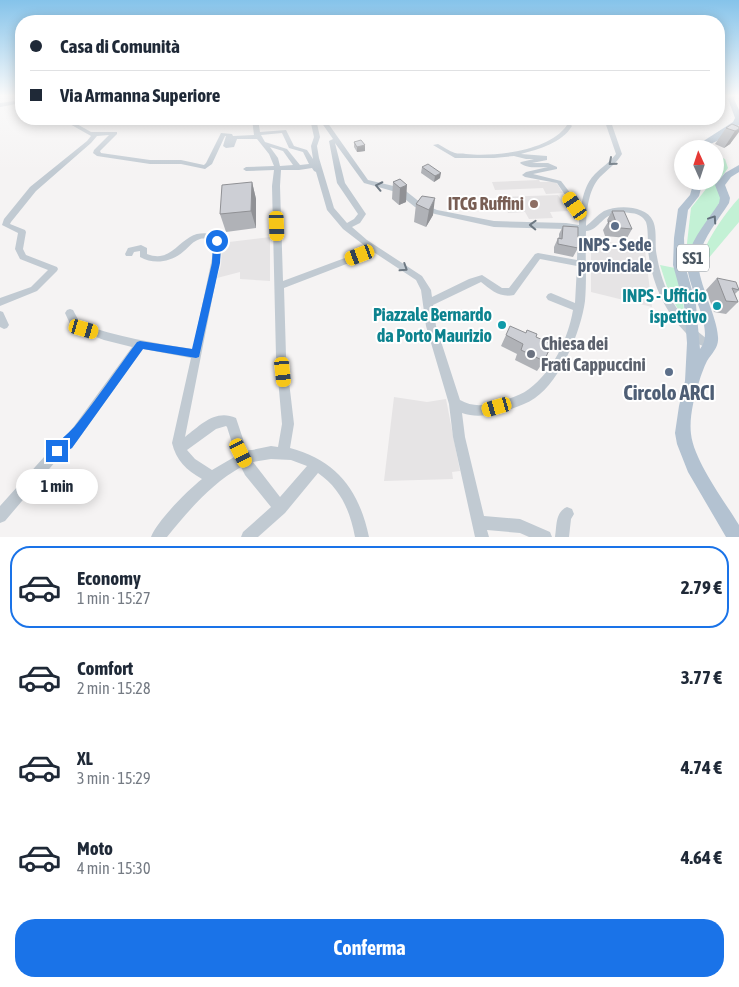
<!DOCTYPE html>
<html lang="it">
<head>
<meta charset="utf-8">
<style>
	body { margin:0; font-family:"Asap Condensed",sans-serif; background:#f2f2f3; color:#1f2937; height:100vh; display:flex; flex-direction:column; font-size:19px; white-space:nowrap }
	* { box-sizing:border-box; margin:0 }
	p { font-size:16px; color:#747a83 }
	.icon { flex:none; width:28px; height:28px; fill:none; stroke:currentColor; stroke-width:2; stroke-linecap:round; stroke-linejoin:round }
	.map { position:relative; height:537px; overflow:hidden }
	.details { display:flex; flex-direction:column; background:#fff; flex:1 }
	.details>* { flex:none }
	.banner { position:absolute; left:15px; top:15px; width:710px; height:110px; border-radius:20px; box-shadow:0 2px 12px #0003; display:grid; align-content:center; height:110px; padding:0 15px; background:#fff }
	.needle { width:32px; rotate:357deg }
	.buttons { position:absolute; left:674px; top:140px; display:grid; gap:10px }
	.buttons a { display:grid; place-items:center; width:50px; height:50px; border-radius:50%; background:#fff; box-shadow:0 2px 12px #0003; font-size:25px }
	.end { position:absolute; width:22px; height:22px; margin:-11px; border:6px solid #1a73e8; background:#fff; box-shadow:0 0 0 2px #fff }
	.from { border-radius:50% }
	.bubble { position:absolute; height:35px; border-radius:18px; background:#fff; box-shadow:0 2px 12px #0003; font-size:16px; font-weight:700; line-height:35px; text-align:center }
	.car { position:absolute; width:15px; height:30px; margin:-15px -8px; border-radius:6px; box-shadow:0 0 4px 1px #0007; background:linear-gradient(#f5c518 24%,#345 0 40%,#f5c518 0 76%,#345 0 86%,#f5c518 0) }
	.banner b { display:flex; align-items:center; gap:18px; height:48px; font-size:19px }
	.banner b+b { border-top:1px solid #e0e1e3 }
	.banner i { width:12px; height:12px; background:#1f2937 }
	ul { padding:9px 0 0; list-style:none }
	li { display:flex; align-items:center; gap:15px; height:82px; margin:0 10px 8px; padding:0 5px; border:2px solid transparent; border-radius:20px }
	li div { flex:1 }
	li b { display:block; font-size:19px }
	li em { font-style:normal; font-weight:700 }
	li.selected { border-color:#1a73e8 }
	li>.icon { width:45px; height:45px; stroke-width:1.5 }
	.cta { display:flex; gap:10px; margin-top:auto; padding:10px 15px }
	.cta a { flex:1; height:58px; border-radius:20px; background:#1a73e8; color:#fff; font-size:20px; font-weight:700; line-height:58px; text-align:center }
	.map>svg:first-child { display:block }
	.education { fill:#e6e4e5 }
	.green { fill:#c3f1d5 }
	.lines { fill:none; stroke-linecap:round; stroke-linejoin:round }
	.minor { fill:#c1cad2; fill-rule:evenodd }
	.major { fill:#b3c2d1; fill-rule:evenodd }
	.minor-bridge { stroke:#c1cad2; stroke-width:12 }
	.wall { fill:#b0b2b7 }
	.shaded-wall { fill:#909195 }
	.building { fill:#cdcfd5; stroke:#909195 }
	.oneway { stroke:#6e7983 }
	.oneway2 { stroke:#64717d }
	.route { fill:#1a73e8 }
	.education-dot { fill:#8d6e63; stroke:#fff; stroke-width:2 }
	.service-dot { fill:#5c6f8a; stroke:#fff; stroke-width:2 }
	.culture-dot { fill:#0f9aa8; stroke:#fff; stroke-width:2 }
	.worship-dot { fill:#6b7280; stroke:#fff; stroke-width:2 }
	.labels { text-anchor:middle; stroke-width:4; stroke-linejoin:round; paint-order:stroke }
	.shield { fill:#fff; stroke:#808990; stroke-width:1 }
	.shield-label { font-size:16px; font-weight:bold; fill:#4a5661 }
	.education-label { font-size:18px; font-weight:bold; fill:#785e54; stroke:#fff; text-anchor:end }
	.service-label { font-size:18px; font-weight:bold; fill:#4e5e75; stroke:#fff }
	.culture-label { font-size:18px; font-weight:bold; fill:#0d838f; stroke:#fff; text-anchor:end }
	.worship-label { font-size:18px; font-weight:bold; fill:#5b616d; stroke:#fff; text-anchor:start }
	.near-service-label { font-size:21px; font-weight:bold; fill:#4e5e75; stroke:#fff }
</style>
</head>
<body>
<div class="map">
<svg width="739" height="537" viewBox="0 0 739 537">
	<rect width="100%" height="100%" fill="#f5f3f3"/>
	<path class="education" d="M539,180L540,182H556L563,193L546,194L543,188L495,190L492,182Z
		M558,195L568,211L550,212L553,218L529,219L525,212L508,213L501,197Z
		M270,237V281L240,279V272L217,278L221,265L222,246L228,245L229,242Z
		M591,238L645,250L652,307L591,292Z
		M394,397L427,402L446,399L460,471L452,472L453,479L384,481Z"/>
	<path class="green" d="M715,155L725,159L728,168L716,185L721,197L719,203L691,254L686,252L691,208L706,189V181H715Z
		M739,198V222L702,266L699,264C705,242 724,214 739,198Z
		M660,265L675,268L683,300L685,322L669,293Z"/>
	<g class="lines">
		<path class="minor" d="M14,101L17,103L16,104L0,107V103Z
			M61,119H68L91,132H117V134L100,151L101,153L150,160H181L204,165L206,163L221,133L232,134L233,136L254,135L252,119H258L260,132L286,130L294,146L307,150L313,159L311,146L314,137L310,119H316L320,137L317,146L319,158L334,208L347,223L354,219L358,214L337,183L329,141L333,139L319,119H325L368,180L402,188L421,203L437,210L494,221L566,223L579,225V216L557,183L525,177L522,175L526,172L548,167C538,167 528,169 520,163L521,162L534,159H526L514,156L494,158H455L433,145L438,144C444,147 449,151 455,153C458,154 462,153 466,154C495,157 550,151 567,125H571L572,126C562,143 539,149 521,154L547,156V160L532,163H548L557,167V169L533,174L561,181L581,207C583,195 586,183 595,174C602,167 610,162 616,154L604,119H610L622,154C616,164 608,169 600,177C588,190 587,210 586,226C592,222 597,215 604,211C617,205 646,205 653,221C657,230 655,242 656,251C662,290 676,315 707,339L708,342L707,345L703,346C696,344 690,338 685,332C665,312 653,285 649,257C647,247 649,231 646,222C643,216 636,213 630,213C601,209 602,230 586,231C585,254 587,278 585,301C581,331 561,380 535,398C528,403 519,406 511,409C494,414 479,419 462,413L465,437L484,516L520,519L550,532L552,537H529L520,533L487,530L489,537H475L453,437L449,404L426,326L421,290L416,280L375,253L284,288L286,356L294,424L290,448C337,461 359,490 369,537H355C350,511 341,489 318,473L285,513L258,537H241L243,532L271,507L245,475L241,467C211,484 189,510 167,537H151C157,521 188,490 202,479C186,470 176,460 172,443L191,358L143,349L72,448L61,455L5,521L0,523V506L53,447L64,440L132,347L104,340L72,328L65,313L67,310L70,309L73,310L80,323C116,337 154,343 193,349L215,244L211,239C208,239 203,238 200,239C193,241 189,247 184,251C172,262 154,265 140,257V251L134,252L132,256H126L125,254L128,248L141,245L147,248V254C168,262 175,246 190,237C198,232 208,233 217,235L223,244L185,437C201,425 215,409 236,418L247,451L271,446L278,447L282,424L276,356L272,186L274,170L246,171L243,169L246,167L274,166L269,154L257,139H237L234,147L226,148L223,146L226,136H225L212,164L205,169L181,164H150L97,156L93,153L94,150L109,135L97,136L91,143L36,191L11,222L10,224L25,230L26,232L23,249L26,255L57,267L58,269L57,271L37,291L0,306V298L31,287L48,270L20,259L15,249L18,233L2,225L4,219L30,187L87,141L91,136ZM282,133L289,148L303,152L309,164L300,165L287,149L265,142L261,135ZM335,143L364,183L396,192L415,207L435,214L494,227L566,229L578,230L577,260L538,253L535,254L509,288H502L482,275L469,279L432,297L431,290L422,276L367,240L352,227L360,223L366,214L345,183ZM270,147L283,151L293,165L280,166L278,158ZM312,168L314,171L316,172L327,210L343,229L369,249L283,281L280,186L281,170H299ZM540,259L577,266L575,303L551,293L548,294L546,297L548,300L573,310C568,339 553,371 529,389C520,396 508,399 497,402C484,406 472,407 460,400L436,326L433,305L481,282C491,290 500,298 514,295ZM226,426L227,427L236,456L212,470L195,459L187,450L216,429ZM271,459L291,460L307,466L280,497L253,462Z
			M0,311L3,312L9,325L7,328L4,329L0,327Z
			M567,507L572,509L574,514L571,519L569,537H555C557,526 555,512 567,507Z"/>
		<path class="major" d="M730,96H736L734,99L739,110V125C728,136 706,149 691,149L733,122L735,118L728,99Z
			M739,165V172L731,177L725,185L730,198L729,203C718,220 704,237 699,256C694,276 717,314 718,337C719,347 712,353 707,361C704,367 701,375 699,382C694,397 689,418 691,434C694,461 725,502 739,525V537H726L688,472L677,444L675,433L679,406L685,381L687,343L684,305L673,265L674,238L678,209L690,195L694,181H703L699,196L688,210L684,238L685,265L696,305L700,349C718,328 681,282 688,256C693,237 708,220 719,203L720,198L715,185L725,173Z"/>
		<path class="minor-bridge" d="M239,461L251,456"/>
	</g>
	<path class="wall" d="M739,127L730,144L724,148L715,144L726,128Z
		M354,142L365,151L357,152L354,147Z
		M422,167L440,178L434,182L421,173Z
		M400,179L406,202L399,205L392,199L393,182Z
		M252,182L256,199V228L226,232L220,214Z
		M422,196L433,215L426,227L414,222L416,204Z
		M612,211L632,229L627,238L605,236L603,230L608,222L607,220Z
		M563,226L578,248L573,257L554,253V247L558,238H559V234Z
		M717,278L739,290L735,294L738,302L726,314L714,312L706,290Z
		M526,333L536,337L544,361L537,371L515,360L517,354L501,346L506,335Z"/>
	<path class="shaded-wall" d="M739,129V132L730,144L724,148L735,131Z
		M365,145V151L357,152V147Z
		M441,173L440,178L434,182L435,176Z
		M252,182L256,199V228L251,211Z
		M407,185L406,202L399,205L400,188Z
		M435,198L433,215L426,227L429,210Z"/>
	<path class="building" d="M732,124L739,127V129L735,131L726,128Z
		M361,140L365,145L357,147L354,142Z
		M428,164L441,173L435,176L422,167Z
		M400,179L407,185L400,188L393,182Z
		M252,182L251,211L220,214L222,185Z
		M422,196L435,198L429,210L416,204Z
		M612,211H624L632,229L610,227L608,221L616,222Z
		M563,226L578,227V248L558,244V238L562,239Z
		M717,278L736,282L739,290L732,288L738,302L726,301Z
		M510,326L526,333L527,330L537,334L536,337L552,344L544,361L521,350L523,344L506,335Z"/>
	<defs><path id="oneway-chevron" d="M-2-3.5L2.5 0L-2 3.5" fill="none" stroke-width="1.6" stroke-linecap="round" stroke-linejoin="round" transform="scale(1.25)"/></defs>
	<g class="oneway">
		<use href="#oneway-chevron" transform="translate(612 162) rotate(139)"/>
		<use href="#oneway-chevron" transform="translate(379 186) rotate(-168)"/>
		<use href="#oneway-chevron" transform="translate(533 225) rotate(-178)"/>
		<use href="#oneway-chevron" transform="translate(404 268) rotate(33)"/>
	</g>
	<use class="oneway2" href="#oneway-chevron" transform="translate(713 219) rotate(-56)"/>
	<linearGradient id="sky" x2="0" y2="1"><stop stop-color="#85c3ea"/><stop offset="0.56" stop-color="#fafafa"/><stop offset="1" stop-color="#fafafa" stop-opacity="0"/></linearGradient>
	<rect width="739" height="171" fill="url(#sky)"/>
	<path class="route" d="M217,238L221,241L220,263L199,357L196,358L143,349L72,448L57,456L53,455L51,451C53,446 70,432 75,426C97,399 116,370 137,342L140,341L192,349L212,263L213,241Z"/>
	<circle class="education-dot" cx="534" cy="204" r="5"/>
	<g class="service-dot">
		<circle cx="615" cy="226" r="5"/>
		<circle cx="669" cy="372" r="5"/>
	</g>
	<g class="culture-dot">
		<circle cx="717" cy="306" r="5"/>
		<circle cx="502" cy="325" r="5"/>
	</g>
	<circle class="worship-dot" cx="531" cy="354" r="5"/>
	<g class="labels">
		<rect class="shield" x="677" y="244.5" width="32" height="27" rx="4"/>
		<g class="shield-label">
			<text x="693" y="264">SS1</text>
		</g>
		<g class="education-label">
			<text x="524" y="210">ITCG Ruffini</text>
		</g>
		<g class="service-label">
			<text x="615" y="251">INPS - Sede<tspan x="615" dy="21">provinciale</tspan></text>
		</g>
		<g class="culture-label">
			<text x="707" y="302">INPS - Ufficio<tspan x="707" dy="21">ispettivo</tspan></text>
			<text x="492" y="321">Piazzale Bernardo<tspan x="492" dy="21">da Porto Maurizio</tspan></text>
		</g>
		<g class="worship-label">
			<text x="541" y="350">Chiesa dei<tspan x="541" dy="21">Frati Cappuccini</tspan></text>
		</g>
		<g class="near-service-label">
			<text x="669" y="400">Circolo ARCI</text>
		</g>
	</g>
</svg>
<div class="buttons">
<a><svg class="needle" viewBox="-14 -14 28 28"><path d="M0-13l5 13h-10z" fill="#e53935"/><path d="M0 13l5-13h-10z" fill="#747a83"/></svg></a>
</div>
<i class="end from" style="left:217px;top:241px"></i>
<i class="end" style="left:57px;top:451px"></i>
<div class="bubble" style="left:16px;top:469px;width:82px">1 min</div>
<i class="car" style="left:575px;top:206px;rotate:325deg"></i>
<i class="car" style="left:277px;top:226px;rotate:178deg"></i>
<i class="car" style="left:360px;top:255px;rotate:249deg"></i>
<i class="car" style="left:84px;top:329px;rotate:106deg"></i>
<i class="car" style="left:283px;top:372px;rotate:174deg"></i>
<i class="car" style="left:497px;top:407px;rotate:254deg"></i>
<i class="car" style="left:241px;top:453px;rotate:153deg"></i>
<div class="banner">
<b><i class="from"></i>Casa di Comunità</b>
<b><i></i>Via Armanna Superiore</b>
</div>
</div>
<section class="details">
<ul>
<li class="selected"><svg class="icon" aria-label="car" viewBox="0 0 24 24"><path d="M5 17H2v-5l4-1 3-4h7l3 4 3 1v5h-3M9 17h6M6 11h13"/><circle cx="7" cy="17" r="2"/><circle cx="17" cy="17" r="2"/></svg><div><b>Economy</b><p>1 min · 15:27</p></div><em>2.79 €</em></li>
<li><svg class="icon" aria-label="car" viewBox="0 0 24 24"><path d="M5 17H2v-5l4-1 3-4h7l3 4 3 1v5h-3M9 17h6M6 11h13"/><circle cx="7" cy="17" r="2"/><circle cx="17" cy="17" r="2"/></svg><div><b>Comfort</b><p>2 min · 15:28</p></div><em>3.77 €</em></li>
<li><svg class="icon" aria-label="car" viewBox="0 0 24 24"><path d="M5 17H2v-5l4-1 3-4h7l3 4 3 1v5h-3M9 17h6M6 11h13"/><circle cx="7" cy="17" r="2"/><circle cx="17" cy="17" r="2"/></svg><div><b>XL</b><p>3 min · 15:29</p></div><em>4.74 €</em></li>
<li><svg class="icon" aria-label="car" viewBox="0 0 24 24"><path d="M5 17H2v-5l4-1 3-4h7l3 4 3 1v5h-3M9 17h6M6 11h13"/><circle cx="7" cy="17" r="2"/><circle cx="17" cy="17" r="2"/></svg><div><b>Moto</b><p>4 min · 15:30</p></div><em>4.64 €</em></li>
</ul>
<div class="cta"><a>Conferma</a></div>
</section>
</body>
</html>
